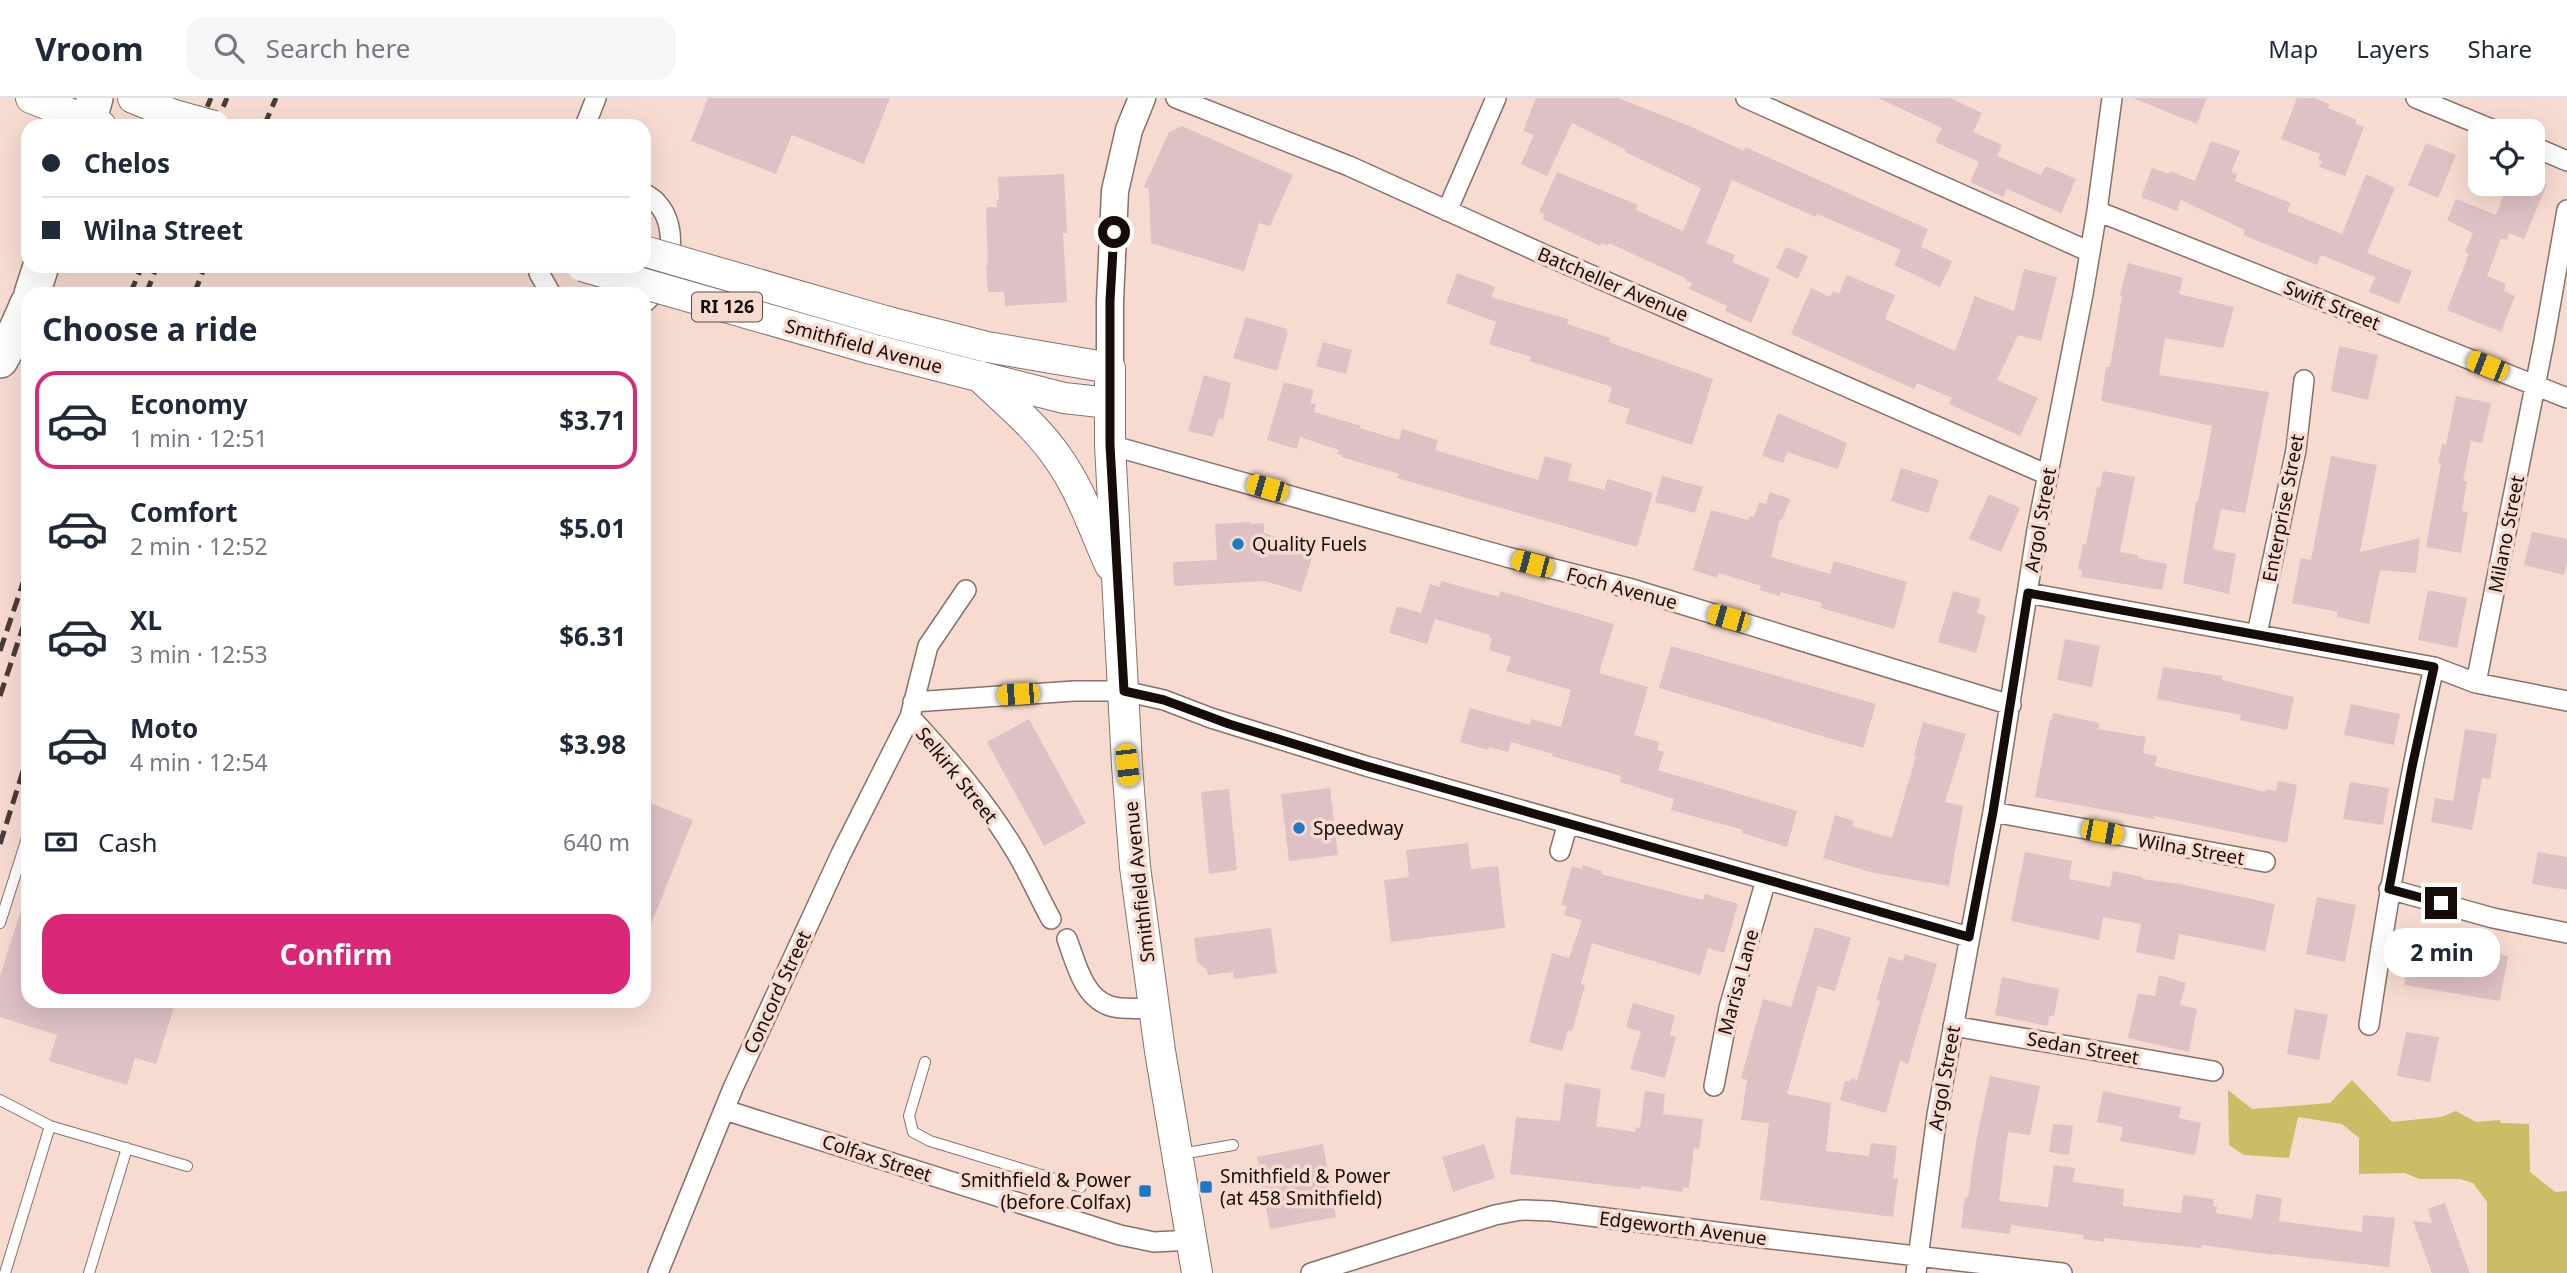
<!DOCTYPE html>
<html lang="en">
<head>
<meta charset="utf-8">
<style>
	body { margin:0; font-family:"Noto Sans",sans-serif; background:#f6f6f7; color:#1f2937; height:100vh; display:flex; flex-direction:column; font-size:26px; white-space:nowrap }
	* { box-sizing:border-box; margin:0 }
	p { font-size:23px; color:#747a83 }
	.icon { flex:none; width:38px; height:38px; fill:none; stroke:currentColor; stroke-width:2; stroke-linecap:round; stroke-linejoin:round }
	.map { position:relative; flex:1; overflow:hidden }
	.sheet { position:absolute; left:21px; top:189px; width:630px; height:721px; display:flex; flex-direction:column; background:#fff; border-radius:21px; box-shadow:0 7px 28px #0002 }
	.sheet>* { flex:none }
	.top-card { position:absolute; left:21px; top:21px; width:630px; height:154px; border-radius:21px; box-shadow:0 7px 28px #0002; display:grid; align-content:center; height:154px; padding:0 21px; background:#fff }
	.tools { position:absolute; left:2468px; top:21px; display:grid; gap:14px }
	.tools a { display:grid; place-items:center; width:77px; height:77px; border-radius:14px; background:#fff; box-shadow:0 7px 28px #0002; font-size:35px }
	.end { position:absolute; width:32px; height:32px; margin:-16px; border:9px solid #160d0a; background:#fff; box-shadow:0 0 0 4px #fff }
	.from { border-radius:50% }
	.bubble { position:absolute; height:49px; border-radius:21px; background:#fff; box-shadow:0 7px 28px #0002; font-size:23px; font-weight:700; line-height:49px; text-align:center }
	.car { position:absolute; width:21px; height:42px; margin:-21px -10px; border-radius:9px; box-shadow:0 0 5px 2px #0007; background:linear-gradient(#f5c518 24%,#345 0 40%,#f5c518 0 76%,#345 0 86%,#f5c518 0) }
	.top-card b { display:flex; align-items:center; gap:24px; height:66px; font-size:26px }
	.top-card b+b { border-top:2px solid #e0e1e3 }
	.top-card i { width:18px; height:18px; background:#1f2937 }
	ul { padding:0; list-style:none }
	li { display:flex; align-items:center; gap:21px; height:98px; margin:0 14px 10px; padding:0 7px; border:4px solid transparent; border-radius:21px }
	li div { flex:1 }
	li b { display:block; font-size:26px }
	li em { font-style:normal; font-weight:700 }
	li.selected { border-color:#db2777 }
	li>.icon { width:63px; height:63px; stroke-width:1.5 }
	h2 { padding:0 21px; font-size:32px; line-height:84px }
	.pay { display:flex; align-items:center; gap:18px; height:77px; padding:0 21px; font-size:26px }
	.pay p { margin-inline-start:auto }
	.cta { display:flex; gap:14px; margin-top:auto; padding:14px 21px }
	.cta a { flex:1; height:80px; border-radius:21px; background:#db2777; color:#fff; font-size:28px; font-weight:700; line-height:80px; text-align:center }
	header { display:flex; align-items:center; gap:42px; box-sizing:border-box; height:98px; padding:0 35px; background:#fff; border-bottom:2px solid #e0e1e3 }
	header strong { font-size:33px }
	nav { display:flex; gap:38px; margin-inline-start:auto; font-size:24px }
	.search { width:490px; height:63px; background:#f6f6f7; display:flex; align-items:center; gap:18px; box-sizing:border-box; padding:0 24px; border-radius:21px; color:#747a83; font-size:26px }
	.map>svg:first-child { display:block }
	.green { fill:#ccbc65 }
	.building { fill:#dec1c4 }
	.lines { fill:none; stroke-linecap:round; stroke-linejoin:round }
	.lane-casing { stroke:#897068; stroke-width:12 }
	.street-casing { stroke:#897068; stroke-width:22 }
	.secondary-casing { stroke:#897068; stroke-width:29 }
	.primary-casing { stroke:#897068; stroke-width:32 }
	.highway-casing { stroke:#897068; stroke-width:38 }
	.lane { stroke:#fff; stroke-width:10 }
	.street { stroke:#fff; stroke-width:19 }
	.secondary { stroke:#fff; stroke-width:26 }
	.primary { stroke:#fff; stroke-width:30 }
	.highway { stroke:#fff; stroke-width:35 }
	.rail { stroke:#4a3c38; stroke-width:5; stroke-dasharray:14 7; stroke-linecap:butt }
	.primary-bridge-casing { stroke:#897068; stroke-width:32; stroke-linecap:butt }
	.primary-bridge { stroke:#fff; stroke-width:30 }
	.route { stroke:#160d0a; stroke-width:9 }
	.poi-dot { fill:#1c79c5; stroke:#f7dbd1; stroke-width:2.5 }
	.labels { text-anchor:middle; stroke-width:7; stroke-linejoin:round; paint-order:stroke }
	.shield { fill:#f7dbd1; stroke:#5a4b46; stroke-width:2 }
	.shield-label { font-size:18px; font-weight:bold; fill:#160d0a }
	.street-label { font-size:19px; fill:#160d0a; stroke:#f7dbd1 }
	.poi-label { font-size:19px; fill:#160d0a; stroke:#f7dbd1; text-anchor:start }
</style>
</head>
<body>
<header>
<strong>Vroom</strong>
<div class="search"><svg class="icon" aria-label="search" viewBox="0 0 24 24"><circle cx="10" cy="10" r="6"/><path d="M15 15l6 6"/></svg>Search here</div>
<nav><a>Map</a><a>Layers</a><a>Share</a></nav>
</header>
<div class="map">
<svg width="2567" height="1175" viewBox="0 0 2567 1175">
	<rect width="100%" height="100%" fill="#f7dbd1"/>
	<path class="green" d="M2352,982L2392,1024L2441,1019L2456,1013L2476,1024L2500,1022L2501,1025L2529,1026L2530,1074L2555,1094L2567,1093V1175H2487V1104L2473,1085L2460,1081H2419L2405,1075L2359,1076V1040L2342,1026L2298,1019L2289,1060L2244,1057L2229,1047L2228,992L2252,1011L2330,1005Z"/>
	<path class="building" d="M708,0H890L864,66L792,37L776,76L691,43Z
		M1536,0H1618L1687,27L1744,53L1745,49L1928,131L1921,149L1952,163L1940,189L1894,167L1901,152L1817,116L1816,119L1732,82L1706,145L1735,157L1732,164L1770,181L1751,225L1725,213L1727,208L1689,191L1692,185L1686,183L1687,181L1609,145L1608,148L1601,145L1600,148L1543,121L1544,116L1539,114L1557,74L1638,107L1636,112L1683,133L1701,90L1625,54L1626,52L1572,25L1547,78L1521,66L1534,37L1523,33Z
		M1878,0H1950L1982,15L1973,34L2002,47L1997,58L2041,77L2046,68L2076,81L2061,115L2007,91L2003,99L1970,84L1979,64L1935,44L1942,30Z
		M2133,0H2207L2197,26Z
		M2297,0H2314L2329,6L2328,10L2357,22L2355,26L2364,29L2345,78L2319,69L2322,63L2318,62L2320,56L2281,41Z
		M1182,28L1293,77L1270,128L1259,125L1244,173L1151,145L1149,91L1144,89L1169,34Z
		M2211,43L2240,53L2231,74L2237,76L2235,83L2291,105L2287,113L2342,136L2366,76L2395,90L2367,155L2412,173L2399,206L2369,194L2375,179L2321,157L2317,167L2288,155L2243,137L2245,132L2181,102L2177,113L2141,99L2152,70L2169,76L2170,73L2195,83Z
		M2426,45L2456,57L2438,100L2408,87Z
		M1064,76L1067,135H1063L1067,204L1005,208L1004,194H988L986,167H988L986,115L987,109H997V102H999L998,79Z
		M2508,86H2547L2524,141L2509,135L2507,142L2501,140L2487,178L2506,186L2504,193L2515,198L2501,234L2447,212L2469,156L2465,154L2473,135L2447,122L2456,101L2496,117Z
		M1786,149L1808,158L1798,181L1776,170Z
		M2128,165L2183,180L2179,196L2234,209L2223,250L2165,240L2159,277L2269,294L2245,415L2221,411L2213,451L2236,456L2229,496L2183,485L2196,404H2198L2212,328L2101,303L2106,269H2110L2122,198L2120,197Z
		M2024,171L2057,179L2041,243L2018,237L1997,282L2038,300L2020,338L1949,306L1952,300L1917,285L1914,291L1791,236L1811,190L1830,199L1833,193L1839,196L1847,177L1895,197L1885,221L1955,253L1975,198L2014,213Z
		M1457,175L1495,189L1491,199L1568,221L1567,226L1610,240L1609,244L1713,281L1692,347L1625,325L1630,311L1608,304L1612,289L1529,263L1531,259L1489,246L1496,224L1446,205Z
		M1246,219L1287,231L1286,234H1288L1277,273L1233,260Z
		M1323,244L1352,252L1346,276L1316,268Z
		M2339,248L2378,257L2368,302L2331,293Z
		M1204,277L1231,285L1223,322L1219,320L1213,339L1188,333Z
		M1284,284L1314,292L1310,305L1316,306L1314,314L1361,328L1360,330L1399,342L1402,331L1438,342L1435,352L1538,382L1545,358L1572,366L1568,382L1604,392L1608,381L1653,395L1637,449L1397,380L1399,376L1341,359L1342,357L1337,356L1339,352L1300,339L1297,351L1267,342Z
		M2456,298L2491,305L2482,345L2471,343L2463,383H2467L2462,413L2468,414L2461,455L2426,449L2441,366L2438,365L2442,346L2446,347Z
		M1778,315L1847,345L1838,371L1787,354L1783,365L1762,358Z
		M2331,358L2377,367L2360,454L2420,440L2416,475L2380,472L2369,526L2337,519L2338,514L2292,505L2301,460L2311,462Z
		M1901,370L1939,382L1928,415L1891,403Z
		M2103,373L2135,379L2120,454L2138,457V460L2167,466L2162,492L2081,479L2082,472L2078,471L2083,446L2086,447L2097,389H2100Z
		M1662,378L1703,389L1695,415L1655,404Z
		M1770,394L1790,401L1782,422L1780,421L1771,459L1830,476L1834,463L1907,484L1894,531L1821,510L1822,505L1781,494L1780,498L1760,492L1761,488L1719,475L1717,480L1693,472L1711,412L1748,422L1750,418L1754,419L1759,404L1766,406Z
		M1989,396L2020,410L2001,454L1969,441Z
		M1251,424V426L1264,425V435L1315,451L1301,494L1264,483L1174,488L1173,464L1217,462L1215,426Z
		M2532,434L2567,441V465L2564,477L2524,467Z
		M1441,483L1499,499L1500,493L1614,526L1599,575L1648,589L1634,637L1659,644L1657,652L1664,654L1658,672L1797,713L1787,749L1742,735L1743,732L1671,712L1674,701L1620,684L1621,678L1552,658L1553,656L1511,644L1508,654L1489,649L1488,652L1460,644L1470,610L1530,627L1531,621L1561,629L1571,592L1506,573L1511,559L1489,552L1492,541L1489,540L1490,537L1435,521L1427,546L1389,535L1397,508L1421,515L1430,486L1440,489Z
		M2428,492L2467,500L2457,550L2418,542Z
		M1953,493L1981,501L1977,515L1986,518L1976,555L1938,544Z
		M2065,541L2100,548L2092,589L2057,582Z
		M1671,548L1876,606L1863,650L1659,590Z
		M2163,569L2223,578L2222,582L2294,599L2287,632L2240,622L2241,617L2157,601Z
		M2351,606L2400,616L2394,647L2344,637Z
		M2053,615L2099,625L2098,631L2146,639L2143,655L2157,658L2155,668L2266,694L2267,691L2276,693L2278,683L2297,687L2287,745L2155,718L2154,721L2035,699L2050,622H2052Z
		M1029,621L1086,725L1044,748L987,644Z
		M1923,624L1966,636L1945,704L1963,708L1949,788L1874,775L1823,760L1835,717L1854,723L1852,728L1892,740L1916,658L1914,657Z
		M2465,631L2497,636L2490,681L2482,680L2472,732L2431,724L2435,700L2453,703Z
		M2350,684L2389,690L2383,727L2343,721Z
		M1330,690L1338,757L1289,763L1281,696Z
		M1229,691L1237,772L1209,776L1201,694Z
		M650,705L693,722L645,841L644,719Z
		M1468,745L1471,771L1498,768L1505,830L1391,844L1384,782L1409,779L1406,752Z
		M2025,754L2072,763L2069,781L2110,789L2113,773L2143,779L2142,781L2180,786L2275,806L2265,853L2179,836L2174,862L2136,854L2141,826L2103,819L2099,842L2011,823Z
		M2538,754L2567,759V792L2532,786Z
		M1583,767L1602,773L1601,776L1703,802L1705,796L1738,806L1724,855L1708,850L1700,877L1592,845L1581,886L1585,887L1572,933L1568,932L1562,953L1529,944L1552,855L1569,860L1582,822L1564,817L1567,808L1561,807L1572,768L1582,771Z
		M2317,799L2356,807L2345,864L2306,856Z
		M24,803L28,804V903H176L156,966L135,960L127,987L49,963L57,937L0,919V878Z
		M1815,829L1851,840L1835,893L1818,888L1787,996L1831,1005L1826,1053L1869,1058L1871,1045L1897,1048L1893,1080H1898L1893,1119L1760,1102L1769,1025L1741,1022L1747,982L1741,980L1763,901L1791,909Z
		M1271,830L1277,875L1234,881L1233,874L1208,877L1207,872L1197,864L1194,840Z
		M2413,843L2473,855L2474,852L2508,858L2500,903L2404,887Z
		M1905,856L1937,866L1908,966L1900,963L1886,1015L1840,1002L1845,983L1850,984L1851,980L1857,982L1880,903L1876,902L1889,859L1903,863Z
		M2159,877L2186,885L2180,907L2197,911L2189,954L2128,940L2138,896L2155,898Z
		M2002,879L2059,891L2054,918H2050L2047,928L1995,917Z
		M1633,905L1675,917L1670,937L1676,939L1665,980L1630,971L1641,934L1626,929Z
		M2295,911L2328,917L2319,962L2287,956Z
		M2406,934L2439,939L2430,984L2397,978Z
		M1990,978L2040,988L2030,1037L2008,1034L1999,1103L2048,1109L2054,1067L2075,1070L2073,1084L2124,1091L2123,1108L2181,1115L2183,1097L2214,1101L2213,1108H2217L2216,1115L2252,1121L2256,1096L2282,1100L2279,1123L2362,1134L2363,1117L2395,1120L2389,1169L2274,1156V1157L2202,1147V1150L2104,1140V1144L2083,1141L2084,1137L2011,1127L2010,1136L1961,1130L1965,1099L1968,1100L1976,1044Z
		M1565,985L1601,991L1596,1028L1635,1034L1636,1029L1640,1030L1645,993L1665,996L1663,1016L1703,1021L1699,1051L1694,1050L1689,1090L1683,1089L1682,1094L1641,1088V1091L1510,1076L1516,1019L1560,1023Z
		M2103,993L2181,1009L2179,1020L2201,1025L2195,1057L2120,1043L2123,1029L2097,1024Z
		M2053,1026L2073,1028L2069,1057L2049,1054Z
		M1323,1046L1336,1119L1270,1131L1257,1059Z
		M1484,1046L1495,1080L1453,1094L1442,1059Z
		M2445,1105L2470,1175H2432L2413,1123L2432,1125L2428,1111Z"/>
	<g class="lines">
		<defs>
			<path id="lane" d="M0,825L28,737
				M925,964L909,1018L913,1034L930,1043L1081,1089
				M0,1002L50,1028L187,1068
				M1181,1056L1233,1047
				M5,1175L50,1028
				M89,1175L127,1050"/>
			<path id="street" d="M1176,0L1349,68L1543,156L2048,377
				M1746,0L2090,154
				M2416,0L2496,33
				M585,28L596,0
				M2532,48L2567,63
				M644,95C648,98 654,101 657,105C682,131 669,185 644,205
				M1447,113L1496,0
				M2097,113L2567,300
				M539,168V175L551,196
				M1110,347L1507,459L1632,491L2011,607
				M2028,495L2434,569L2476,585L2567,603
				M2257,536L2296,352L2304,282
				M2476,585L2544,243L2567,112
				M913,604L1074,593H1124L1164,602L1211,620L1366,668L1969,839
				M910,619C949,661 987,705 1016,754C1029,776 1039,799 1051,821
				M1993,714L2265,764
				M1560,753L1568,725
				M2389,791L2493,820L2567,835
				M1067,841C1076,865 1083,899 1110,908C1122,912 1141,910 1154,910
				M2369,927C2387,806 2407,688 2434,569
				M1953,928L2213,973
				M1714,988L1729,910L1766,782
				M725,1012L1120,1137L1154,1144L1192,1142
				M658,1175L733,990L841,756L910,619L928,548L966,492
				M1311,1175L1495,1117L1521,1112L1551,1113L1763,1140L2062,1175
				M1916,1175L1937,1017L1993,714L2037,432L2083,196L2097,113L2112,0"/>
			<path id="secondary" d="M1110,270V203L1115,93L1129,32L1142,0"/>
			<path id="primary" d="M31,0L101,28
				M133,0L174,17
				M885,223L987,249L1110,270V347L1127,667L1135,769L1160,953L1197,1175
				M872,251L1064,300L1109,305
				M979,278C1006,304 1037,329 1058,360C1081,392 1094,432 1110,467"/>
			<path id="highway" d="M87,28L95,0
				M32,196L41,168
				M0,262L17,231L28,206"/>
		</defs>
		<use href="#lane" class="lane-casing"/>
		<use href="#street" class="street-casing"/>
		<use href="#secondary" class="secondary-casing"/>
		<use href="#primary" class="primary-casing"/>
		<use href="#highway" class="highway-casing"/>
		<use href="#lane" class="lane"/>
		<use href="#street" class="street"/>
		<use href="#secondary" class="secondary"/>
		<use href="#primary" class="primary"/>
		<use href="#highway" class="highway"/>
		<path class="rail" d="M199,28L211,0
			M215,28L227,0
			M264,28L276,0
			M130,196L142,168
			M146,196L157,168
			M194,196L205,168
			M0,553L28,470
			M0,598L28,514
			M0,746L28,657"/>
		<defs>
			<path id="primary-bridge" d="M174,17L214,28
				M644,153L885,223
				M582,168L872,251"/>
		</defs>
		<use href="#primary-bridge" class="primary-bridge-casing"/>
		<use href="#primary-bridge" class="primary-bridge"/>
	</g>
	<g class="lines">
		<path class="route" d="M1114,134L1110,203V347L1124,593L1164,602L1229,626L1366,668L1969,839L1993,714L2028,495L2434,569L2412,669L2389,791L2441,805"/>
	</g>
	<g class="poi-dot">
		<circle cx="1238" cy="446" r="7"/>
		<circle cx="1299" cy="730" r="7"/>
		<rect x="1199" y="1082" width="14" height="14" rx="3.5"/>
		<rect x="1138" y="1086" width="14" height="14" rx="3.5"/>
	</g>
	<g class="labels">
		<rect class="shield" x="692" y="194.5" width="70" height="29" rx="5"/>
		<g class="shield-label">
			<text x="727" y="215">RI 126</text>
		</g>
		<g class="street-label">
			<text transform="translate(1613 186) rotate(23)" y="7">Batcheller Avenue</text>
			<text transform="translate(2332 207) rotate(22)" y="7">Swift Street</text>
			<text transform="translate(864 248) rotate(15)" y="7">Smithfield Avenue</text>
			<text transform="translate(2283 410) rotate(-79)" y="7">Enterprise Street</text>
			<text transform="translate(2040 422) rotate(-80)" y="7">Argol Street</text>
			<text transform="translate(2506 436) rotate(-79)" y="7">Milano Street</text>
			<text transform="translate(1622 490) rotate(15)" y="7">Foch Avenue</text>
			<text transform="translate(957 677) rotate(51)" y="7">Selkirk Street</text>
			<text transform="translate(2191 751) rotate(10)" y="7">Wilna Street</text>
			<text transform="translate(1139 784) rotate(-96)" y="7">Smithfield Avenue</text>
			<text transform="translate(1738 884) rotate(-75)" y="7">Marisa Lane</text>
			<text transform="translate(777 894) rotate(-65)" y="7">Concord Street</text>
			<text transform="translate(2083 950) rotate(10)" y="7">Sedan Street</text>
			<text transform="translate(1944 980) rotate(-80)" y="7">Argol Street</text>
			<text transform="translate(877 1060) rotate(18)" y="7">Colfax Street</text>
			<text transform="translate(1683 1130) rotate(7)" y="7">Edgeworth Avenue</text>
		</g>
		<g class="poi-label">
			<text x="1252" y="453">Quality Fuels</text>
			<text x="1313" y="737">Speedway</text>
			<text x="1220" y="1085">Smithfield &amp; Power<tspan x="1220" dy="22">(at 458 Smithfield)</tspan></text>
			<text x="1131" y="1089" text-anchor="end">Smithfield &amp; Power<tspan x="1131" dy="22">(before Colfax)</tspan></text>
		</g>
	</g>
</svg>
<div class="tools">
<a><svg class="icon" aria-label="locate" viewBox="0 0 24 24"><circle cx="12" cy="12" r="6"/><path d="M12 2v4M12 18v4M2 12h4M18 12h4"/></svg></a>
</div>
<i class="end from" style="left:1114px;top:134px"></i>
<i class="end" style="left:2441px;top:805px"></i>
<div class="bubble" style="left:2384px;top:830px;width:116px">2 min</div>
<i class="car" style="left:2487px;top:268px;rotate:292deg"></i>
<i class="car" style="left:1267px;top:390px;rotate:286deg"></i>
<i class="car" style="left:1532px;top:466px;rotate:285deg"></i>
<i class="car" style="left:1728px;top:520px;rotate:286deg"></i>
<i class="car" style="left:1018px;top:596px;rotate:266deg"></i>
<i class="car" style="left:1127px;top:667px;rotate:174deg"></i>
<i class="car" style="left:2102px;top:734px;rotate:101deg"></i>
<div class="top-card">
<b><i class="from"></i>Chelos</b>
<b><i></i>Wilna Street</b>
</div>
<section class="sheet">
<h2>Choose a ride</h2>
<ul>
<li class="selected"><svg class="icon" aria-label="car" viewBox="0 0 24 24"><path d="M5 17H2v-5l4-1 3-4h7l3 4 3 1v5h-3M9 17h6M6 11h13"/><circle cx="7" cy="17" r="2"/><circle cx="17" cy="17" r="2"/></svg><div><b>Economy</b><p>1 min · 12:51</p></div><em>$3.71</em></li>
<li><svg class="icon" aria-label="car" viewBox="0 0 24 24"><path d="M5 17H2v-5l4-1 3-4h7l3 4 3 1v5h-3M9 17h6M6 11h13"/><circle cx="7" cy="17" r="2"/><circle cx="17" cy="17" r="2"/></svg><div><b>Comfort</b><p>2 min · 12:52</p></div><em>$5.01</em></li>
<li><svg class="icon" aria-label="car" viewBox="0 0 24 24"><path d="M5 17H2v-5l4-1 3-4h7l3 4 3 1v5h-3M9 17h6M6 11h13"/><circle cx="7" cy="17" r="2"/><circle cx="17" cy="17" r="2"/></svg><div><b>XL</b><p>3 min · 12:53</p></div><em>$6.31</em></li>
<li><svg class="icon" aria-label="car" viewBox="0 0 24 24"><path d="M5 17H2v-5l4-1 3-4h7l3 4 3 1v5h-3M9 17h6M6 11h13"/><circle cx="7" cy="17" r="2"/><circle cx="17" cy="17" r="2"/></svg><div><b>Moto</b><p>4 min · 12:54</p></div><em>$3.98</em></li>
</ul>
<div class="pay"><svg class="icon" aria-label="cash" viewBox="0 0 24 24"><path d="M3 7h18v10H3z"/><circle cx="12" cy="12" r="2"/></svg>Cash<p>640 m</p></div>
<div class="cta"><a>Confirm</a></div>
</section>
</div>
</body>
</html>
